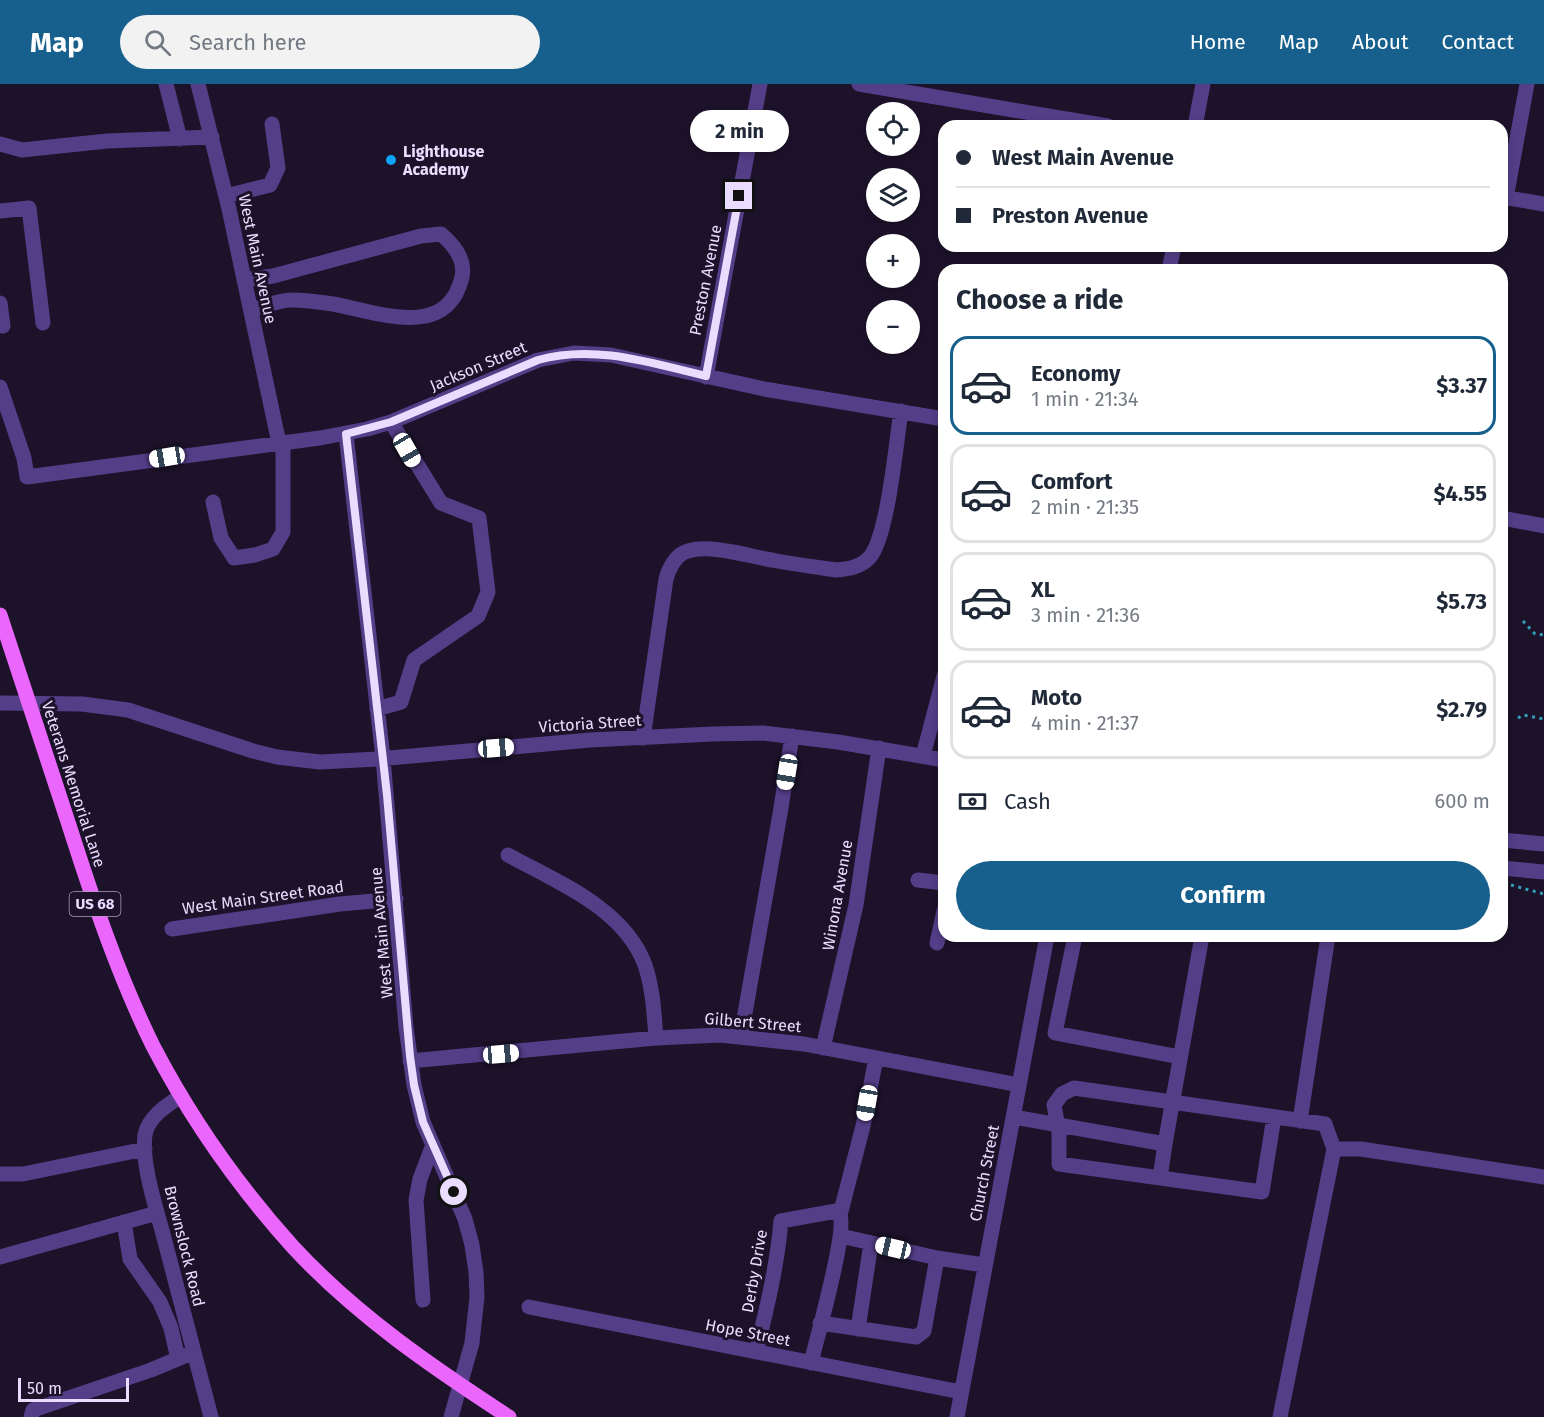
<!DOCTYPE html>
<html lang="en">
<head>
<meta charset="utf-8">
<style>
	body { margin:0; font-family:"Fira Sans",sans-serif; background:#f2f2f3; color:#1f2937; height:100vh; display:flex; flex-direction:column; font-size:22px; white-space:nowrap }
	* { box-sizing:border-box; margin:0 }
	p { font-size:20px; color:#747a83 }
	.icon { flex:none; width:33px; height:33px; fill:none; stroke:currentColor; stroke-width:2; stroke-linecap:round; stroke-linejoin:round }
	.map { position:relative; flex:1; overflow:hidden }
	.drawer { position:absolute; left:938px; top:180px; width:570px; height:678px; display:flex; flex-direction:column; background:#fff; border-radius:18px; box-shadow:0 3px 9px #0003 }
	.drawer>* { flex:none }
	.banner { position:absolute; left:938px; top:36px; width:570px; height:132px; border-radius:18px; box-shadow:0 3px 9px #0003; display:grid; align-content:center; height:132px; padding:0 18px; background:#fff }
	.controls { position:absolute; left:866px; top:18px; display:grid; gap:12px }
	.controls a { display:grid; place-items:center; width:54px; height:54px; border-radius:50%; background:#fff; box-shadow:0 3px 9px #0003; font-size:30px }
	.scale { position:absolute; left:18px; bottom:15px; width:111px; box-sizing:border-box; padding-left:6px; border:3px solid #e9dcfe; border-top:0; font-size:16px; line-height:21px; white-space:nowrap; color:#e9dcfe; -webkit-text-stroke:4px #1c122a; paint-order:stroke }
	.end { position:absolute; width:27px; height:27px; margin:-14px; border:8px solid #e9dcfe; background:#111; box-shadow:0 0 0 3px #111 }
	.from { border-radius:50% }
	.bubble { position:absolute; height:42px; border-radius:21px; background:#fff; box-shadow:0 3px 9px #0003; font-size:20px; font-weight:700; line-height:42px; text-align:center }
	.car { position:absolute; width:18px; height:36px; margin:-18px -9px; border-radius:8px; box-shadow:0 0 4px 2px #0007; background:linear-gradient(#fff 24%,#345 0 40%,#fff 0 76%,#345 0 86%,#fff 0) }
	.banner b { display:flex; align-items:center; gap:21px; height:57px; font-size:22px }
	.banner b+b { border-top:2px solid #e0e1e3 }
	.banner i { width:15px; height:15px; background:#1f2937 }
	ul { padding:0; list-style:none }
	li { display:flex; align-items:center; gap:18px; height:99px; margin:0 12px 9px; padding:0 6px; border:3px solid #e0e1e3; border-radius:18px }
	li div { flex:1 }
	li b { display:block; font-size:22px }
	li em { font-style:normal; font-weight:700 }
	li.current { border-color:#17608e }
	li>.icon { width:54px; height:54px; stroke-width:1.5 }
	h2 { padding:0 18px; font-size:27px; line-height:72px }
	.pay { display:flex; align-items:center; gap:15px; height:66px; padding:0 18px; font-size:22px }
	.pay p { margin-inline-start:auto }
	.button { display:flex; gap:12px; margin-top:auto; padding:12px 18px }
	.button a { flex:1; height:69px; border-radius:36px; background:#17608e; color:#fff; font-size:24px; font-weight:700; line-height:69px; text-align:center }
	header { display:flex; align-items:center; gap:36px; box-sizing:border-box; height:84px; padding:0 30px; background:#17608e; color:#fff }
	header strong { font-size:28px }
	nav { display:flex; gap:33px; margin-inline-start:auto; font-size:21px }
	.search { width:420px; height:54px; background:#f2f2f3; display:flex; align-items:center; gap:15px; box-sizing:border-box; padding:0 21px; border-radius:33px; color:#747a83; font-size:22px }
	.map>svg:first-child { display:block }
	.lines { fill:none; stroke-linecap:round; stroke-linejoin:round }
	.path { stroke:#349fba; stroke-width:3; stroke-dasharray:3 4.5; stroke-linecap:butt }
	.minor { stroke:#543e88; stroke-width:15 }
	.major { stroke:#eb66fb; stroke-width:15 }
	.route { stroke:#e9dcfe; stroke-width:8 }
	.poi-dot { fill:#0da3f9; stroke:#1c122a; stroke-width:2 }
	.labels { text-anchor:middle; stroke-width:6; stroke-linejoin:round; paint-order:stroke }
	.shield { fill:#1c122a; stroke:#ac9fbe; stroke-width:1.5 }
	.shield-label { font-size:15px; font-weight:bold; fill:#e9dcfe }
	.poi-label { font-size:16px; font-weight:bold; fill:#e9dcfe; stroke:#1c122a; text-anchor:start }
	.street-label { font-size:16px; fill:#e9dcfe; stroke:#1c122a }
</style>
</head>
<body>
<header>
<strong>Map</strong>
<div class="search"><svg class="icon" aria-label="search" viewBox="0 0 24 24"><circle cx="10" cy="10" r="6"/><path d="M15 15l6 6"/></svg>Search here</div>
<nav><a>Home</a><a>Map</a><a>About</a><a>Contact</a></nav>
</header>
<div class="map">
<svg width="1544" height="1333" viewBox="0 0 1544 1333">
	<rect width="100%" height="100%" fill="#1c122a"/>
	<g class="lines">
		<path class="path" d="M1523,537L1535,550L1544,551
			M1518,634L1523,631L1544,635
			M1511,801L1544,810"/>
		<path class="minor" d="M166,0L180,55
			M198,0L229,125L279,359
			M859,0L1108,42
			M1195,42L1203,0
			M0,60L22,66L107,57L212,53
			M226,112L270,101L278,84L272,40
			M1502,113L1544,120
			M1506,114L1527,0
			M0,127L29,124L43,239
			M1169,186L1174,162
			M244,196L273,192L421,152L441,150C454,161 466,175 462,193C447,257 377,228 333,220C319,218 305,216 291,216C278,216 263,223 251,226
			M0,219L3,242
			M706,293L760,0
			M0,303L24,374L27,393L320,354L367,345L391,338L538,276L574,269L611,271L764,305L944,335
			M346,350L383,674L406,943L414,1001L423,1038L465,1135L472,1161L476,1188L477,1213L472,1259L451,1333
			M213,418L221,454L234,474L255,471L273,465L283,448V358
			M1502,434L1544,442
			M0,619L82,620L128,626L253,667L277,673L320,678L378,675L590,656L713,650L763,649L838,658L944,676
			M377,625L401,618L414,576L478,532L488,508L479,434L441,419L391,338
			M643,654L666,495C669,484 676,470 688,467C711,460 748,472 772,476C793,480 815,483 836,486C849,485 861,483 870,473C888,451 896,359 901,327
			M923,672L944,592
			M1502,756L1544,760
			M508,771C557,798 624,824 645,881C653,905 654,929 656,954
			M1502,784L1544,788
			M918,796L944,799
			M172,845L340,820L396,815
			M1075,852L1055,949L1180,973
			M937,859L944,827
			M741,952L781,724L792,652
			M823,964L856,821L879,664
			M410,977L656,954L720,951L804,960L1019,1001
			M181,1012C167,1021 148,1033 145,1051C141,1078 156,1124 163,1150C179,1211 195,1272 211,1333
			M1014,1033L1165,1060L1202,852
			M1274,1033L1262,1108L1059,1080V1048L1054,1021L1062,1010L1074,1004C1157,1016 1241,1028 1325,1040L1334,1065
			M1300,1037L1328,852
			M0,1090H23L145,1065
			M1160,1094L1165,1060
			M124,1138L130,1175L160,1218L171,1244L178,1275
			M841,1152L937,1174
			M0,1173L157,1129
			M423,1216L416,1116L420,1095L433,1061
			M529,1223L961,1308
			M820,1239L916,1253L924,1247L937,1174L984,1181
			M858,1245L871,1159
			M756,1268C767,1224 777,1182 781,1137L836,1127L840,1131
			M811,1279C817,1253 847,1149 840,1131L863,1042L876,974
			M31,1333L33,1326L151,1286L194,1268
			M957,1333L1047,852
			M1280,1333L1334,1065H1361L1544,1093"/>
		<path class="major" d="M0,531C23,601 46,671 69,741C93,816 118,891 153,962C191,1035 238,1102 293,1163C356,1231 432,1283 509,1333"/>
	</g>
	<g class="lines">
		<path class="route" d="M454,1108L423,1038L414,1001L410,972L387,711L346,350L391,338L538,276C594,260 651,279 706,292L739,112"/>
	</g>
	<circle class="poi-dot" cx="391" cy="76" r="6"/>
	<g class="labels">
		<rect class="shield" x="69.5" y="808" width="51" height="24" rx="4.5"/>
		<g class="shield-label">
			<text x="95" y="825">US 68</text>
		</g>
		<g class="poi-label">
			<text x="403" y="73">Lighthouse<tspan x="403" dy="18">Academy</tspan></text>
		</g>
		<g class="street-label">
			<text transform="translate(258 175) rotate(78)" y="6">West Main Avenue</text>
			<text transform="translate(705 196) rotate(-79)" y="6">Preston Avenue</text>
			<text transform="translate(478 282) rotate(-23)" y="6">Jackson Street</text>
			<text transform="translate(590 639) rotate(-4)" y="6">Victoria Street</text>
			<text transform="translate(74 700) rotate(72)" y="6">Veterans Memorial Lane</text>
			<text transform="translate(837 811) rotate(-80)" y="6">Winona Avenue</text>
			<text transform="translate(263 813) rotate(-8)" y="6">West Main Street Road</text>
			<text transform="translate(381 849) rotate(-95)" y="6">West Main Avenue</text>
			<text transform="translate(753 938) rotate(5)" y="6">Gilbert Street</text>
			<text transform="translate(984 1089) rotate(-79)" y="6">Church Street</text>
			<text transform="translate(185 1162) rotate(76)" y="6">Brownslock Road</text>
			<text transform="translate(754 1187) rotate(-80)" y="6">Derby Drive</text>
			<text transform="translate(748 1248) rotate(11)" y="6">Hope Street</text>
		</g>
	</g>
</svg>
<div class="controls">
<a><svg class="icon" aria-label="locate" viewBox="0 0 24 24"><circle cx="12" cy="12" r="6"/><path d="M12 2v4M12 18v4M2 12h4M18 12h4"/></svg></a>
<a><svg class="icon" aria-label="layers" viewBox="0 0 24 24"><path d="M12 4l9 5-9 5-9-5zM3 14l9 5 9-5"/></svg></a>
<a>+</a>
<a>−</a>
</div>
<div class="scale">50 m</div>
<i class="end from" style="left:454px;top:1108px"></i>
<i class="end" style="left:739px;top:112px"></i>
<div class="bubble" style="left:690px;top:26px;width:99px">2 min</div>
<i class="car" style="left:407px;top:366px;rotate:150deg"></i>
<i class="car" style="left:167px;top:373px;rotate:261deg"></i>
<i class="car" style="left:496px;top:664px;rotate:86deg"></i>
<i class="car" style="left:787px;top:688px;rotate:189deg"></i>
<i class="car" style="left:501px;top:970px;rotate:85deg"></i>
<i class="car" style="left:867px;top:1019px;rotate:190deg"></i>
<i class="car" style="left:893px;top:1164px;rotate:283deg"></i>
<div class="banner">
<b><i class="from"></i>West Main Avenue</b>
<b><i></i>Preston Avenue</b>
</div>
<section class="drawer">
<h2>Choose a ride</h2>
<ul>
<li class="current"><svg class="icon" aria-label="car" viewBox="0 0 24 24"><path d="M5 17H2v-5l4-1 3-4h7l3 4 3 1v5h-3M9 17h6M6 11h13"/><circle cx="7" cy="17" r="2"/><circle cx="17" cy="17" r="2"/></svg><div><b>Economy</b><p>1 min · 21:34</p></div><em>$3.37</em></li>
<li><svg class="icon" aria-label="car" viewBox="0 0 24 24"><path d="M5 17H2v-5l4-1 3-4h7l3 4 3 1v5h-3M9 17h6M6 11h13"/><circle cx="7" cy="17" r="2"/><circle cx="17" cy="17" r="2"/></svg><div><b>Comfort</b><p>2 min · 21:35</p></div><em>$4.55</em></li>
<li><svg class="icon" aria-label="car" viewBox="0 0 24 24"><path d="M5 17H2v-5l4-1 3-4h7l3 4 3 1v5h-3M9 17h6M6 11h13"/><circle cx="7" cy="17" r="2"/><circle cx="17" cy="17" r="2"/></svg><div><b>XL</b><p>3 min · 21:36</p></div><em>$5.73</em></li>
<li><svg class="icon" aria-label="car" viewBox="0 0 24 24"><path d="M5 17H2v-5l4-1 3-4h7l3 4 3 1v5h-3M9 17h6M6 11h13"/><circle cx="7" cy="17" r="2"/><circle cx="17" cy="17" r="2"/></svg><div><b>Moto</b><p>4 min · 21:37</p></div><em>$2.79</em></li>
</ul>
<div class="pay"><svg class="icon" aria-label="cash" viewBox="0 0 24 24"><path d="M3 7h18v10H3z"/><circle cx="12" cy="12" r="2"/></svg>Cash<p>600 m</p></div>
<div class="button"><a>Confirm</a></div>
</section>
</div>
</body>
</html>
